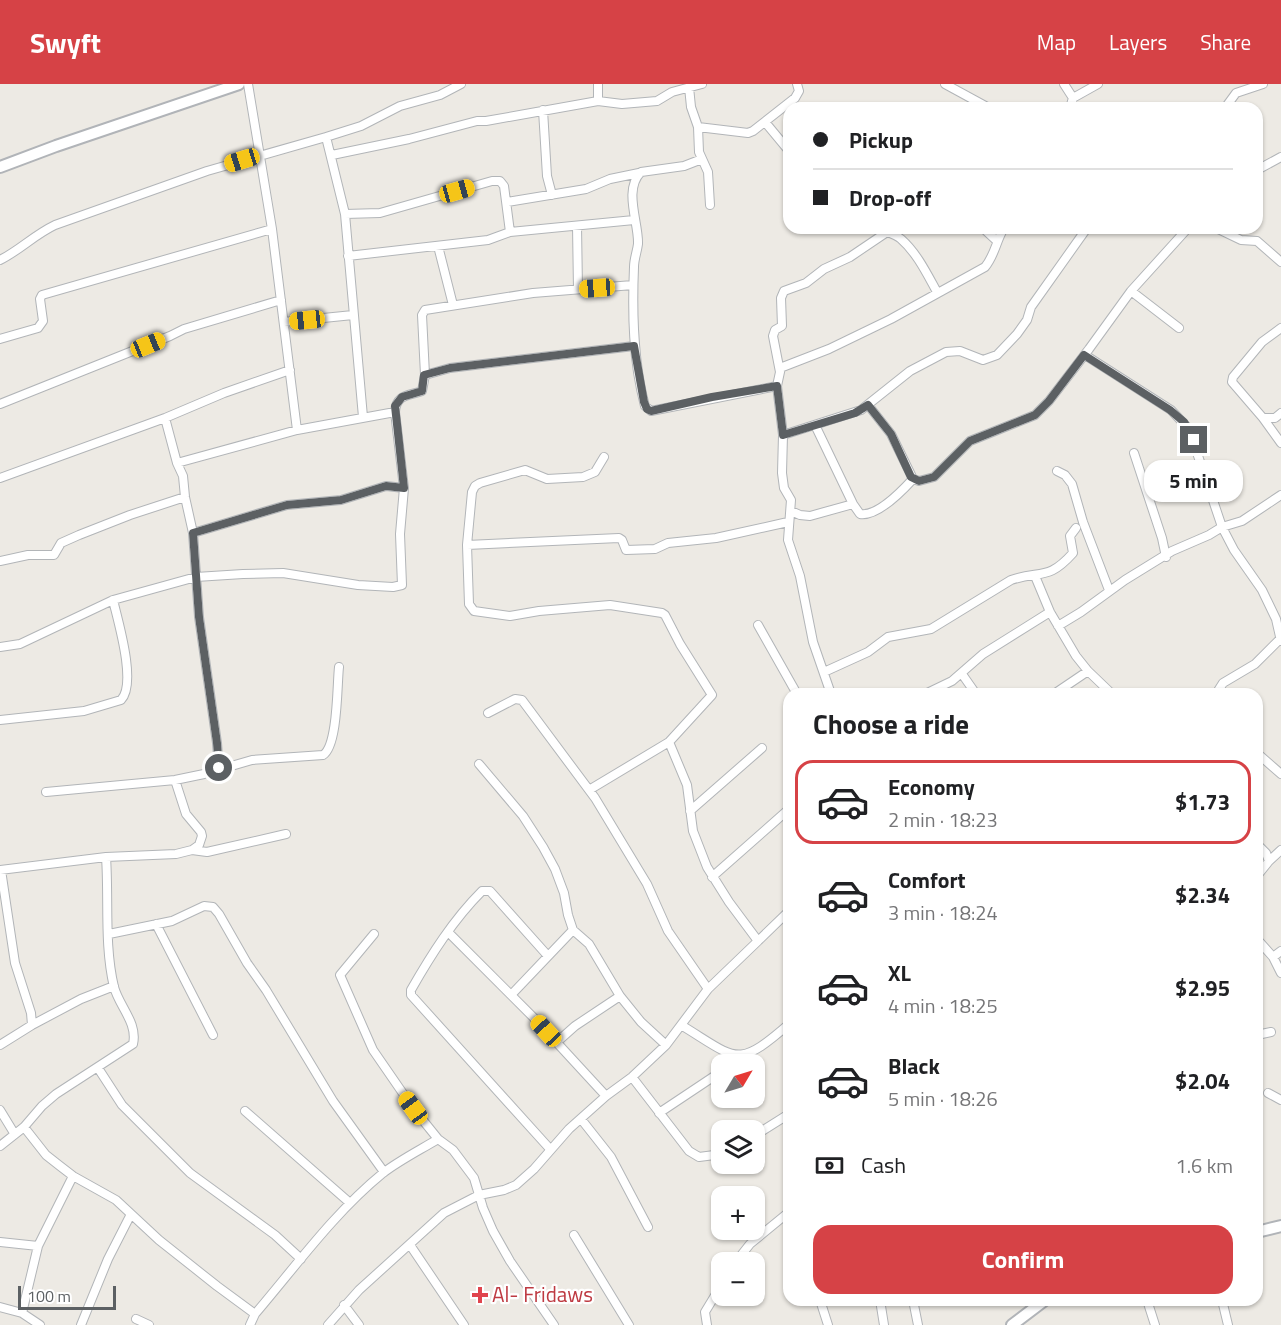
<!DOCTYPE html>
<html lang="en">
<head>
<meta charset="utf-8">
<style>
	body { margin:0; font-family:"Titillium Web",sans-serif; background:#f2f2f2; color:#202124; height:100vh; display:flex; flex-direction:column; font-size:22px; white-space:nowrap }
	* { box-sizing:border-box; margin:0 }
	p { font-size:20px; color:#757577 }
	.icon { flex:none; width:33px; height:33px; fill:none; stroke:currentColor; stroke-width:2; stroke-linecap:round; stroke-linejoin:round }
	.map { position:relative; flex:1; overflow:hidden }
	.panel { position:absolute; left:783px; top:604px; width:480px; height:618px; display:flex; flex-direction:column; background:#fff; border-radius:18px; box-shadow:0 2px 4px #0004 }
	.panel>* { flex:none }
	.hud { position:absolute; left:783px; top:18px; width:480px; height:132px; border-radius:18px; box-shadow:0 2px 4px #0004; display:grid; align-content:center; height:132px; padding:0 30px; background:#fff }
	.needle { width:39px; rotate:52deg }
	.controls { position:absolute; left:711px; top:970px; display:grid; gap:12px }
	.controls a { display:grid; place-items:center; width:54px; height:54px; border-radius:12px; background:#fff; box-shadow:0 2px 4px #0004; font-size:30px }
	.scale { position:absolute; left:18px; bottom:15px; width:98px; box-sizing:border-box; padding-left:6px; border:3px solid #5c6063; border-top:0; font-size:16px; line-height:21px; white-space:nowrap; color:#5c6063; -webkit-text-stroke:4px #fff; paint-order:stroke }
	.end { position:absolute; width:27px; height:27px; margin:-14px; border:8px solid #5c6063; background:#fff; box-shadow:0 0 0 3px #fff }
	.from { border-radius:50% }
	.bubble { position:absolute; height:42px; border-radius:18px; background:#fff; box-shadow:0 2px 4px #0004; font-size:20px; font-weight:700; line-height:42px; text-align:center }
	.car { position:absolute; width:18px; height:36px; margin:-18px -9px; border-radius:8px; box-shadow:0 0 4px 2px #0007; background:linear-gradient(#f5c518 24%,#345 0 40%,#f5c518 0 76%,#345 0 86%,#f5c518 0) }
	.hud b { display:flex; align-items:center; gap:21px; height:57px; font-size:22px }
	.hud b+b { border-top:2px solid #e0e0e0 }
	.hud i { width:15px; height:15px; background:#202124 }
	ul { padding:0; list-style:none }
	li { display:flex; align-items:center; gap:18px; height:84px; margin:0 12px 9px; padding:0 18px; border:3px solid transparent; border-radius:18px }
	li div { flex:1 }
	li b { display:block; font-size:22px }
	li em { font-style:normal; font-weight:700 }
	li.selected { border-color:#d64246 }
	li>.icon { width:54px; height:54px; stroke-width:1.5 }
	h2 { padding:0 30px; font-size:27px; line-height:72px }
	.pay { display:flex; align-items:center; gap:15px; height:66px; padding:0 30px; font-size:22px }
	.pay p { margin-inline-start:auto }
	.cta { display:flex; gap:12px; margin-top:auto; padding:12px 30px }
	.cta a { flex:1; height:69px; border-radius:18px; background:#d64246; color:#fff; font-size:24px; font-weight:700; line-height:69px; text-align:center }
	header { display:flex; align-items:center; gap:36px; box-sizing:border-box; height:84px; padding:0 30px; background:#d64246; color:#fff }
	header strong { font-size:28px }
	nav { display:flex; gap:33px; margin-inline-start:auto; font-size:21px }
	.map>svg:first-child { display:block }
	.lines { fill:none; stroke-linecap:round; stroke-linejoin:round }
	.street-casing { stroke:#b2b5b8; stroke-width:10 }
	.secondary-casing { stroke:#b1b4b8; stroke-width:14 }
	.street { stroke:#fff; stroke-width:8 }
	.secondary { stroke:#fff; stroke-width:10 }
	.route { stroke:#5c6063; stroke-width:8 }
	.health-dot { fill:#e0444e; stroke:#fff; stroke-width:2 }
	.labels { text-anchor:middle; stroke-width:4.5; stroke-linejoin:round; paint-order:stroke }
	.health-label { font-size:21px; fill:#be3a42; stroke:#fff; text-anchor:start }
</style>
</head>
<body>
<header>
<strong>Swyft</strong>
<nav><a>Map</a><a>Layers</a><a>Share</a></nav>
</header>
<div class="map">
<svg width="1281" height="1241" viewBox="0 0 1281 1241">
	<rect width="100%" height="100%" fill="#edeae4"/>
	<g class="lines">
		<defs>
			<path id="street" d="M248,0L272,145L297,346
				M598,0V17L622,20L657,17L672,8L702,0
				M945,0L989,24
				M1064,0L1073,14
				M689,3L691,23L698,43L699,68L708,88L710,121
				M1070,24L1073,14L1098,0
				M1225,24L1236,9L1263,0
				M543,26L547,92L552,111
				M765,38L789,67
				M698,43L748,49L753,47L795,14L799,7L797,0
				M326,53L361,42L400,22L440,11L461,0
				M332,71L409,55L477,37H486L598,17
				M702,75L684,82L641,88C623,106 639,139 638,160C637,168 634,175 634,183C632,230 633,277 645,322L651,327L777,302
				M1257,86L1281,73
				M507,118L586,105L610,95L639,89
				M345,130L380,129L492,97H500L504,102L510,148
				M577,142L578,205
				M879,144C886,148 895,150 901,155C917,169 927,190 937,208
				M983,144L997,157
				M1216,144L1241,156L1257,157L1281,178
				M438,162L453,221
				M348,172L488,156L510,148L634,136
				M0,176C20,166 34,151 55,141L207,87L326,53L345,130L363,333
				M1131,207L1179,244
				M284,238L353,231
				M1281,244L1262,258L1233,293L1232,298L1263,334H1275L1281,329
				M0,255L38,244L43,237L40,215L42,211L272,145
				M1085,271L1171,326L1189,345L1222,443L1234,466L1262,506L1276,535L1281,557
				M780,284L829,265L891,235L985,183C995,171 996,157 1004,144
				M425,291L422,231L425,226L533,209L633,201
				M0,320L170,252L184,245L281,216
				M868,321L891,350L913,395L919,397L934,393L970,357L1035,331L1049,317L1089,265L1131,207L1188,144
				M165,334L177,379L183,392L185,413L193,449L199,533L217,659L219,685
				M1263,334L1281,359
				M815,341L853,420L860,430C877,433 902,407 913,395
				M783,351L861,326L910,287L946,268L960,267L983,276L997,271L1017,250L1027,236L1031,223L1087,144
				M1134,369L1162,454L1166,473
				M177,379L297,346L395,328C396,310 409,312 422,307L425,291L450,284L634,262
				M1057,387L1065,391L1072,400L1083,438L1109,506
				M0,394L165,334L224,309L290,286
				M791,427L800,431L810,432L853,420
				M193,449L287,421L341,416L386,402L404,404
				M467,461L619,454L622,456L626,466L655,465L668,459L716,454L788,438
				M0,477L28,471H54L61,459L79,451L130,431L185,413
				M1035,492L1050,528L1076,572L1088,587L1112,610
				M758,541L797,610
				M1058,542L1081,528L1125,496L1172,467L1209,451L1222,443L1242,437L1281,411
				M0,563L20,560L113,516L196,493L243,490L283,489L358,501L393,503L402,501L400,450L404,404L395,328
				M824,588L868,568L888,553L931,545L1011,496C1041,486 1048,497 1073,469L1070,452L1076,444
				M962,590L976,610
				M831,610L813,558L800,492L788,456L791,416L784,404L782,389L783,351L777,302L780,288L773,252L775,246L782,242L781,214L784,207L806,199L824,185L850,173L887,148
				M925,610L952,597L983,570L1050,528
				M1054,610L1088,587
				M1216,610L1223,599L1255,580L1280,555
				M488,629L515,615L522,616L595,714L647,800L668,847L708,905
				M0,636L84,627L121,616C137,600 118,537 113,516
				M1257,669L1281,690
				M479,680L523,732L543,763L555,785L564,809L568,831L573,846L589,860L620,912L641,938L666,961
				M175,696L186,730L201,748L202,752L199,761L192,766
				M589,706L669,658
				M46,708L175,696L204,690L252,676L323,671C338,662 337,600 339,583
				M690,727L762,664
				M1257,760L1266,769L1269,777
				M0,786L106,773L176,770L192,766L207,768L286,750
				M1257,792L1269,777L1281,766
				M712,793L789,725
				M156,840L213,951
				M448,848L536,936L606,1012
				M109,850L172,837L204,822L213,823L219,830L247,879L266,906L333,1017L384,1088
				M374,850L340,891L373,966L413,1024L438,1055L453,1066L474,1094L483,1124L493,1147L510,1177L554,1241
				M1257,855L1273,873L1281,867
				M758,857L789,827
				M548,872L490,807H482C453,836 431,871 411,906V911L550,1065
				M1273,873L1281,889
				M511,911L573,846
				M32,941L81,915L114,902
				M681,941C737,975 736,986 789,940
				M1257,951L1271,948
				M557,958L575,942L620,912
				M0,961L32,941L31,929L15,879L1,786
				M728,981L736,971
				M98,984L122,1021L190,1089L275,1151L301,1175
				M632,993L689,1067L699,1073L722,1070
				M1268,1009L1281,1016
				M0,1026L14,1049
				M245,1027L350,1119
				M659,1029L722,987
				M581,1035L611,1073L648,1143
				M24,1043L46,1071L60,1082L73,1092L116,1116L159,1156L217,1202L255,1230
				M754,1052L789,1030
				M0,1062L24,1043L42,1022L56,1010L133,960C138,939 119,922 114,903C104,861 109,816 106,773
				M574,1151L629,1241
				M0,1158L38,1162
				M410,1161L464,1241
				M735,1179L750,1160L789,1128
				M820,1216L828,1241
				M880,1216L884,1241
				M913,1216L918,1241
				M1147,1216L1155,1241
				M1222,1216L1228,1241
				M344,1221L359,1241
				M0,1223L22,1229
				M136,1235L149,1241
				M40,1241L22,1229L38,1162L73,1092
				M81,1241L108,1175L131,1130
				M250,1241L255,1230C296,1182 334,1129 383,1089C400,1076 420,1066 438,1055
				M328,1241L359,1206L444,1129L479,1111L504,1106L516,1101L534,1085L569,1045L606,1012L632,993L666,961L708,905L758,857L729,818L707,783L693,747L687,701L669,658L712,611L680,560L665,531L662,529L610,521L539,527L510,532L474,527L469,520L467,461L472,408L475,402L480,399L525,386L547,395L583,393L595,388L604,373
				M707,1241L705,1228L722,1200"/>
			<path id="secondary" d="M0,83L56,62L239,0
				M1257,1148L1281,1142
				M1012,1241L1045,1216"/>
		</defs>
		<use href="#street" class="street-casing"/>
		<use href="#secondary" class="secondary-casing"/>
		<use href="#street" class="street"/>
		<use href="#secondary" class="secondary"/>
	</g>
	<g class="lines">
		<path class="route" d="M219,684L217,659L199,533L193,449L287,421L341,416L386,402L404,404L395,322L402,313L422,307L424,291L450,284L634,262L644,318L647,325L651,327L712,313L777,302L783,351L855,329L868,321L891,350L911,393L919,397L934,393L970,357L1035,331L1049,317L1084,271L1170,326L1184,338L1194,356"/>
	</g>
	<path class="health-dot" d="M477 1202h6v6h6v6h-6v6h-6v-6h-6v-6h6z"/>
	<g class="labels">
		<g class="health-label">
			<text x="492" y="1218">Al- Fridaws</text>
		</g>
	</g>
</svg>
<div class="controls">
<a><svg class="needle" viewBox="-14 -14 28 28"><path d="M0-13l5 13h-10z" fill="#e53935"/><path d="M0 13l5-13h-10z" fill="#757577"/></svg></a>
<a><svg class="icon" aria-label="layers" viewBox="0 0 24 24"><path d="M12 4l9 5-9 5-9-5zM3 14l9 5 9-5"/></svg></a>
<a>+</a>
<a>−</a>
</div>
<div class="scale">100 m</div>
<i class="end from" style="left:219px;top:684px"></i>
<i class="end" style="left:1194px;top:356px"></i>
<div class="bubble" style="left:1144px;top:376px;width:99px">5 min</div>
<i class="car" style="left:242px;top:76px;rotate:253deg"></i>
<i class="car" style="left:457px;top:107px;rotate:74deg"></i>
<i class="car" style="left:597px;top:204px;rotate:266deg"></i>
<i class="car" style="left:307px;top:236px;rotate:264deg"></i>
<i class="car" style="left:148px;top:261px;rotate:68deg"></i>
<i class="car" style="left:546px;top:947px;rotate:317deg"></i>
<i class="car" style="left:413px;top:1024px;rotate:324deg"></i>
<div class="hud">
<b><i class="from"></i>Pickup</b>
<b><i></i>Drop-off</b>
</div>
<section class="panel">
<h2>Choose a ride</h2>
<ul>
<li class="selected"><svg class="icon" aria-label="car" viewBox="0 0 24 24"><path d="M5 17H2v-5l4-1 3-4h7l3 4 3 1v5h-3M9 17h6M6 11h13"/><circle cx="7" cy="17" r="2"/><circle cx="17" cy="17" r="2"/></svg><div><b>Economy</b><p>2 min · 18:23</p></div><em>$1.73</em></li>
<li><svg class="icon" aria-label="car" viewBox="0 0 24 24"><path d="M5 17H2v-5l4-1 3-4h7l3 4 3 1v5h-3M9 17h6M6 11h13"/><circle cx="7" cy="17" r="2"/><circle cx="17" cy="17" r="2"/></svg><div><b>Comfort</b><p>3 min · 18:24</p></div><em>$2.34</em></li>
<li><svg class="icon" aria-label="car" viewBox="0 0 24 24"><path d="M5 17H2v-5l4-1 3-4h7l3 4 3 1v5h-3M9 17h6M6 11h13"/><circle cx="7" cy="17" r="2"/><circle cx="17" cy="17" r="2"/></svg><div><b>XL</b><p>4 min · 18:25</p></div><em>$2.95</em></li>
<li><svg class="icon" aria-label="car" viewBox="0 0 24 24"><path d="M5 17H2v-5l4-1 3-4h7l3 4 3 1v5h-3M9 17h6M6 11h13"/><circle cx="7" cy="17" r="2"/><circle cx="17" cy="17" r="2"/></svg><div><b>Black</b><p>5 min · 18:26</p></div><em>$2.04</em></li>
</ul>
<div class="pay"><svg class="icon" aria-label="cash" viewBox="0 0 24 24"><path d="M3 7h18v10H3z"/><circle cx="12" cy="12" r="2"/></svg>Cash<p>1.6 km</p></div>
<div class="cta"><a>Confirm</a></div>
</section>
</div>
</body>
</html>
